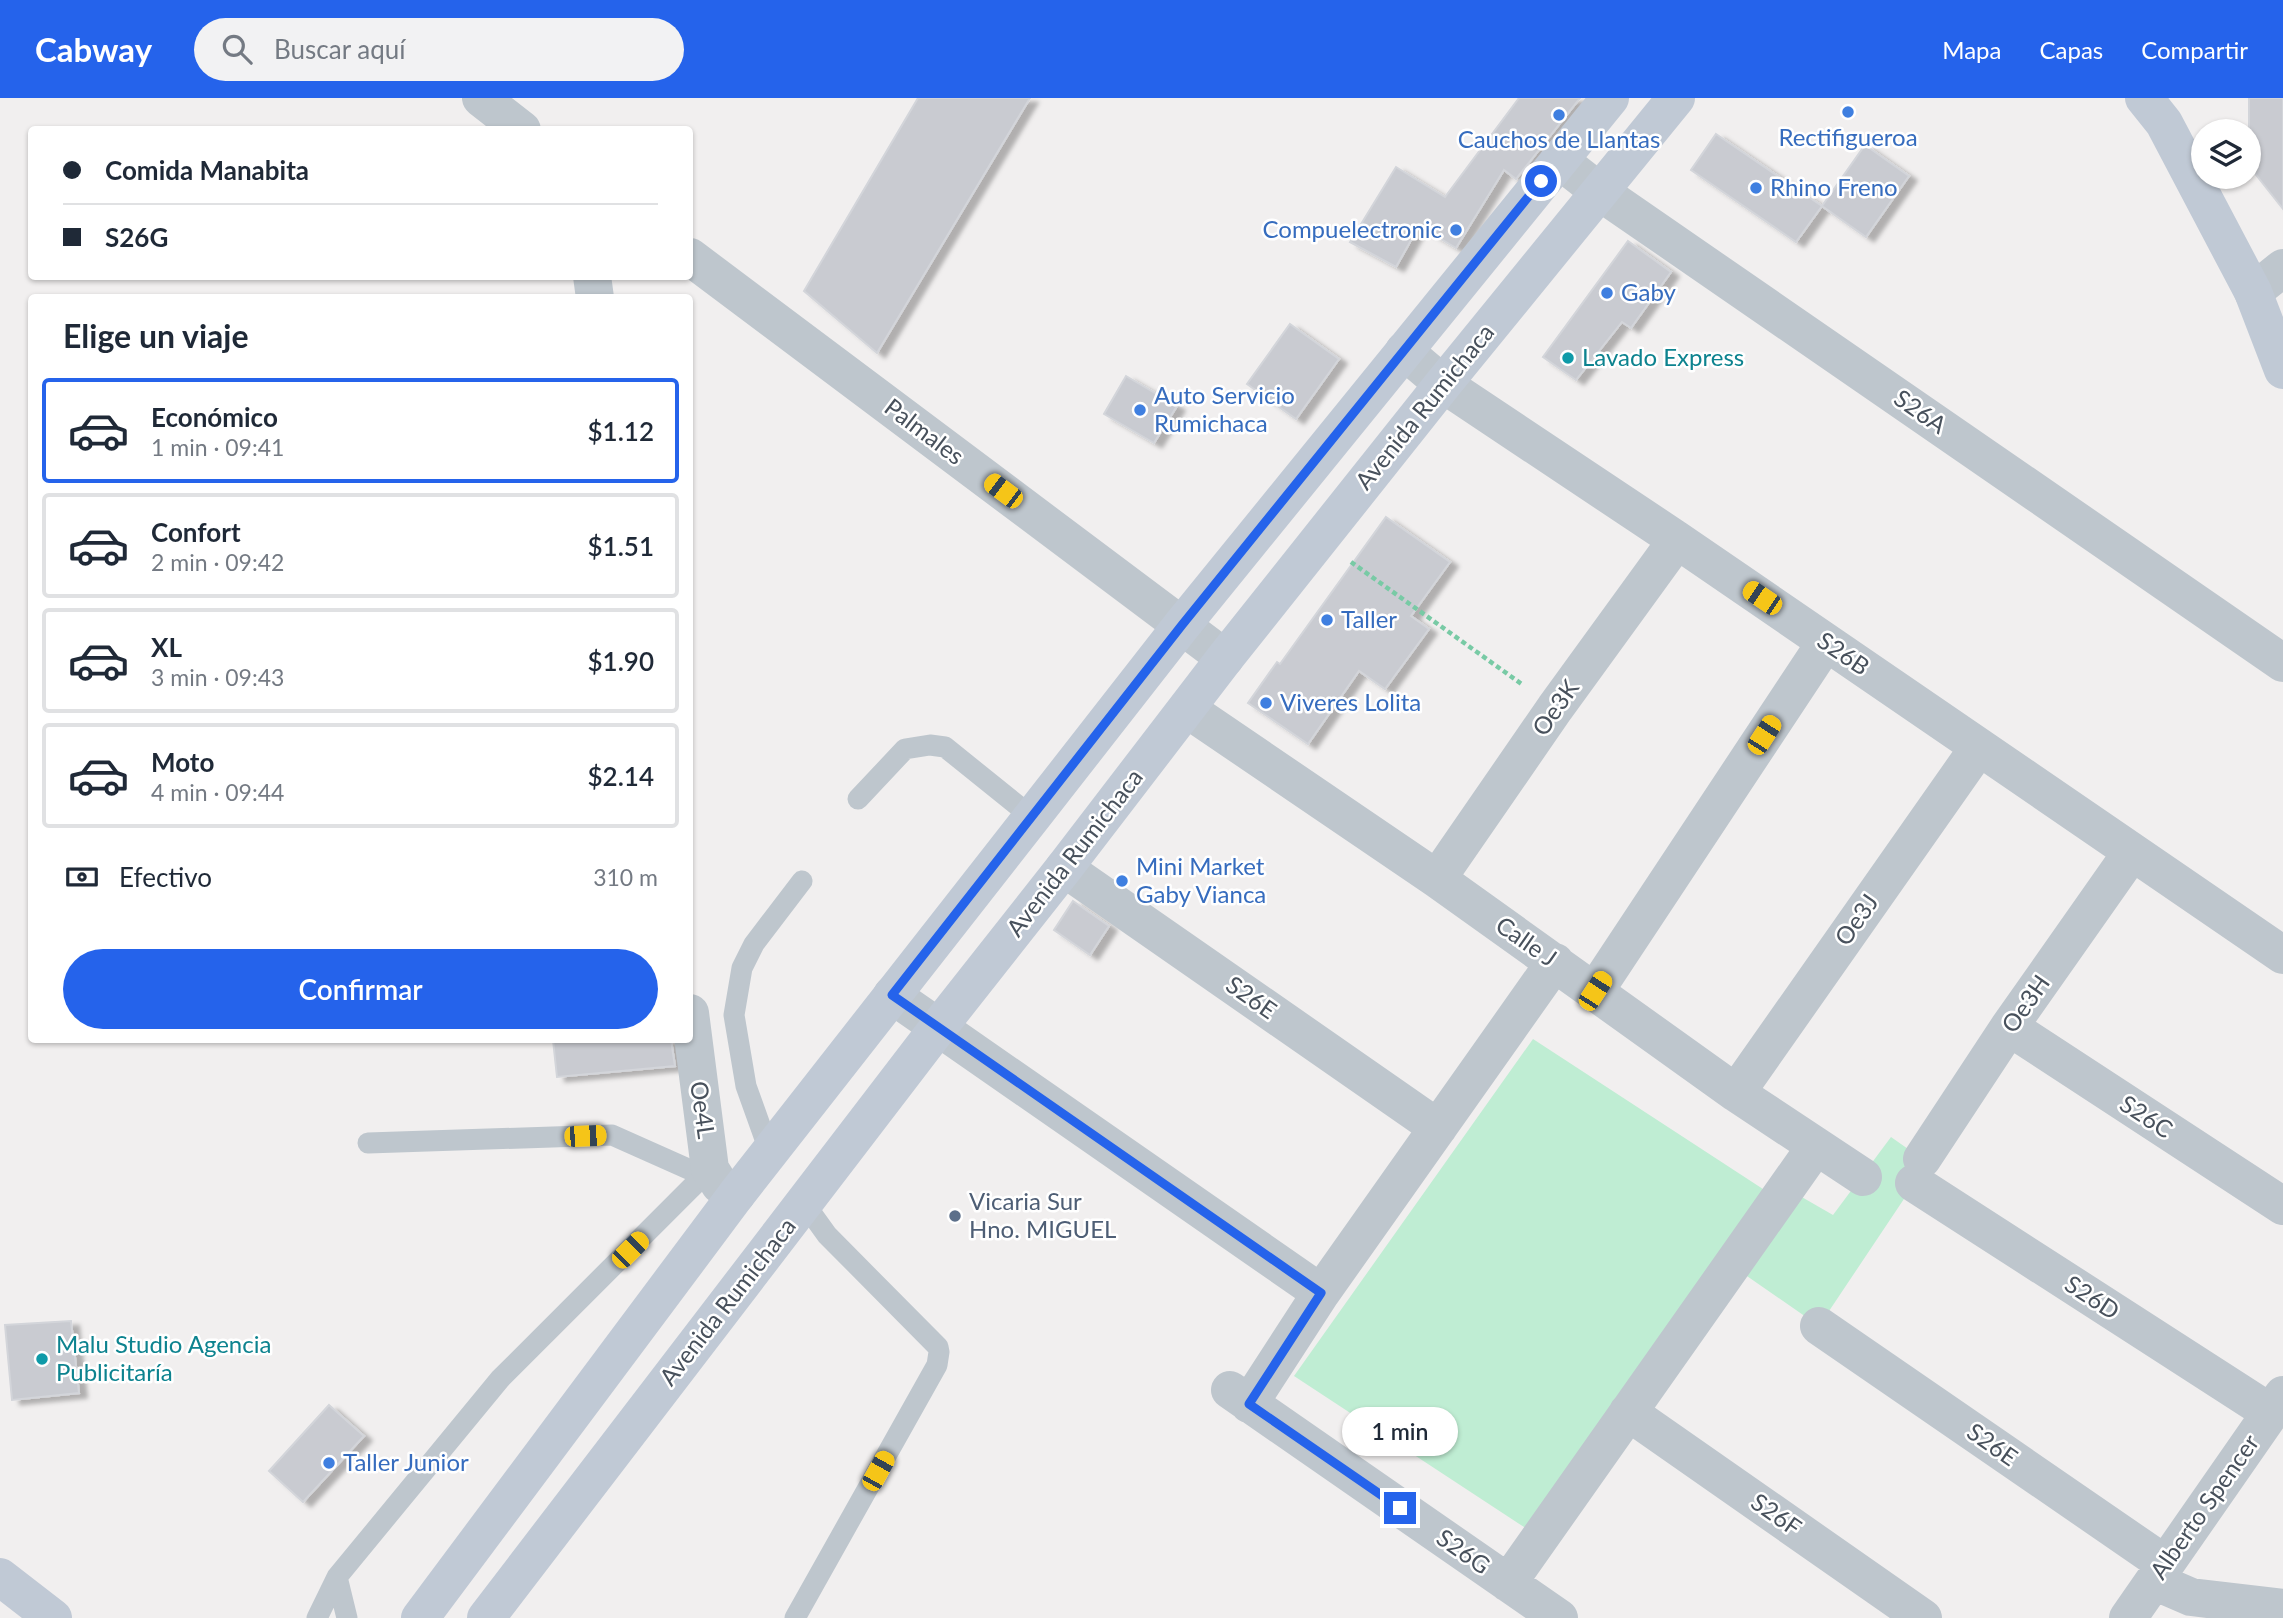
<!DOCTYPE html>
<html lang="es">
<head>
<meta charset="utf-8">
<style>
	body { margin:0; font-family:Lato,sans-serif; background:#f2f2f3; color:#1f2937; height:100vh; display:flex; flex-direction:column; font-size:26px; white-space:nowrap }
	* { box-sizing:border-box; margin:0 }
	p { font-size:23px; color:#747a83 }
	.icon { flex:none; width:38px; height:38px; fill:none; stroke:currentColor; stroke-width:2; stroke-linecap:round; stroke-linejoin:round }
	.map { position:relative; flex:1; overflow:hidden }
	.drawer { position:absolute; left:28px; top:196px; width:665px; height:749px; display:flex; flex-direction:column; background:#fff; border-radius:7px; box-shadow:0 2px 5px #0004 }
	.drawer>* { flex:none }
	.top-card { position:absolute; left:28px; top:28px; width:665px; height:154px; border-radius:7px; box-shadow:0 2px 5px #0004; display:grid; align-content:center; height:154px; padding:0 35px; background:#fff }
	.controls { position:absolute; left:2191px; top:21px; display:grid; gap:14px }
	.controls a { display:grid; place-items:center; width:70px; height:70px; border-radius:50%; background:#fff; box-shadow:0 2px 5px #0004; font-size:35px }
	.end { position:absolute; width:32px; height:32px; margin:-16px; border:9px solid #2563eb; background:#fff; box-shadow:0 0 0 4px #fff }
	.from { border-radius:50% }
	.bubble { position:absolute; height:49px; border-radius:24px; background:#fff; box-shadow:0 2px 5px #0004; font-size:23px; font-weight:600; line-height:49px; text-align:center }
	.car { position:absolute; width:21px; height:42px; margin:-21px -10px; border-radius:9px; box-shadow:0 0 5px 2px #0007; background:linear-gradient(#f5c518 24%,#345 0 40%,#f5c518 0 76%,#345 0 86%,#f5c518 0) }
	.top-card b { display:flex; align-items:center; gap:24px; height:66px; font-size:26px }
	.top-card b+b { border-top:2px solid #e0e1e3 }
	.top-card i { width:18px; height:18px; background:#1f2937 }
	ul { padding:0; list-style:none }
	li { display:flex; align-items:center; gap:21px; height:105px; margin:0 14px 10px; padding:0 21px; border:4px solid #e0e1e3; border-radius:7px }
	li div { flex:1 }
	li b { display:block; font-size:26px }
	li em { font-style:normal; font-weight:600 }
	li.active { border-color:#2563eb }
	li>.icon { width:63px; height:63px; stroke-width:1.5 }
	h2 { padding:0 35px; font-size:32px; line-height:84px }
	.pay { display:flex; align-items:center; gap:18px; height:77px; padding:0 35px; font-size:26px }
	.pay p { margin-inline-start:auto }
	.primary-button { display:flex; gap:14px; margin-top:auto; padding:14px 35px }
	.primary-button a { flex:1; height:80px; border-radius:42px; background:#2563eb; color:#fff; font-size:28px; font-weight:600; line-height:80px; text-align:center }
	header { display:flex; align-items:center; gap:42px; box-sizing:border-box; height:98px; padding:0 35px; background:#2563eb; color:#fff }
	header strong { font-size:33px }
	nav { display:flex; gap:38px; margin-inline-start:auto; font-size:24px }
	.search { width:490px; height:63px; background:#f2f2f3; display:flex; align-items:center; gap:18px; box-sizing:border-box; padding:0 24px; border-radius:38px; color:#747a83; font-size:26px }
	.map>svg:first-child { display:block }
	.green { fill:#bfedd3 }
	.building { fill:#c9cbd1; stroke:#d3d5da; stroke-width:2; filter:url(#shadow) }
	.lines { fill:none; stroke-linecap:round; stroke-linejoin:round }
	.path { stroke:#78caa5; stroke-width:4.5; stroke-dasharray:5 3.5; stroke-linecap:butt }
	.lane { stroke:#bec6cd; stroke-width:21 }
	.street { stroke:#bec6cd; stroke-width:38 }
	.secondary { stroke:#c0c9d5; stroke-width:38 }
	.route { stroke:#2563eb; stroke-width:9 }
	.shop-dot { fill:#3f7fe0; stroke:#fff; stroke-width:2.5 }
	.culture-dot { fill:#0f9aa8; stroke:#fff; stroke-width:2.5 }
	.service-dot { fill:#5c6f8a; stroke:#fff; stroke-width:2.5 }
	.labels { text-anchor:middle; stroke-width:5; stroke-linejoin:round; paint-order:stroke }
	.shop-label { font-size:24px; fill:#366cbe; stroke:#fff; text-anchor:start }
	.culture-label { font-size:24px; fill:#0d838f; stroke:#fff; text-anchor:start }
	.street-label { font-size:24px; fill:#48515c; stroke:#fff }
	.service-label { font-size:24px; fill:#4e5e75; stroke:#fff; text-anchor:start }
</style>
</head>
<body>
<header>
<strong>Cabway</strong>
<div class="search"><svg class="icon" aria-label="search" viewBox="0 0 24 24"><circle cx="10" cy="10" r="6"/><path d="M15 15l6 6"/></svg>Buscar aquí</div>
<nav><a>Mapa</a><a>Capas</a><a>Compartir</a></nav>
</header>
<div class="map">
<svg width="2283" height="1520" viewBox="0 0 2283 1520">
	<defs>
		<filter id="shadow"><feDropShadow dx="8" dy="4.5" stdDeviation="2" flood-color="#0004"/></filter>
	</defs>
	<rect width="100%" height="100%" fill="#f1efef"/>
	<path class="green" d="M1533,941L1766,1093L1530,1433L1294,1278Z
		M1891,1039L1928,1065L1819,1228L1744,1176L1800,1098L1833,1117Z"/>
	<path class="building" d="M918,0H1030L877,255L804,193Z
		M1519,0H1580L1516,81L1504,72L1456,150L1419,128L1396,169L1350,144L1396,69L1445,99Z
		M2249,0H2283V111L2249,68Z
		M1716,36L1822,108L1796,144L1691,72Z
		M1865,47L1909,78L1866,139L1822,108Z
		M1628,143L1671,174L1631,230L1622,224L1576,282L1543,259Z
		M1290,226L1339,261L1296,321L1247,286Z
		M1126,278L1177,308L1154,345L1104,316Z
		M1386,419L1450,464L1411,518L1429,531L1385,591L1359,573L1308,646L1248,605L1277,564L1280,566Z
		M1073,803L1109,828L1090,857L1054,832Z
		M553,942H671L675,968L557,979Z
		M71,1223L79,1295L12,1302L5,1227Z
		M329,1307L364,1338L303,1404L269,1373Z"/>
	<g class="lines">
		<path class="path" d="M1351,464L1523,587"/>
		<path class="lane" d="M858,701L905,651L930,647L945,649L1032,719
			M368,1045L612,1037L704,1078
			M770,1055L746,988L734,917L742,870L754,846L802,783
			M337,1479L347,1520
			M317,1520L337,1479L500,1281L710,1071
			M795,1520L937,1267L939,1254L938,1249L827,1137L804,1105"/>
		<path class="street" d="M481,0L522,32
			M1559,62L1600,94L2283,565
			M690,159L1225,560
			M592,178L595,200
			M2253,194L2283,170
			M1404,253L1443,286L1677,442L2283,857
			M1187,611L1437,781L1736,995L1863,1079
			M1064,770L1438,1030
			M1437,781L1555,610L1677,442
			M1595,893L1826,544
			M892,897L1321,1195
			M690,915L710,1071L720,1087L736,1097
			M2009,929L2283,1108
			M1736,995L1979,649
			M1922,1061L2009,929L2132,754
			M1914,1085L2271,1315
			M1819,1228L2165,1466
			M1230,1292L1559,1520
			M1249,1306L1321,1195L1555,864
			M1628,1314L1923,1520
			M2154,1483L2191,1499L2283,1510
			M1508,1485L1816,1048
			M2128,1520L2283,1297"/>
		<path class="secondary" d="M2144,0L2164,25L2253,194L2283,272
			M0,1479L53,1520
			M420,1520L736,1097L1032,719L1182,527L1610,0
			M486,1520L937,931L1064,770L1225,560L1443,286L1676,0"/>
	</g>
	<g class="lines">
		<path class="route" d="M1400,1410L1249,1306L1321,1195L892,897L1182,527L1541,83"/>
	</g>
	<g class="shop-dot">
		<circle cx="1848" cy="14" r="7"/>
		<circle cx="1559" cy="17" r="7"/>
		<circle cx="1756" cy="90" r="7"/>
		<circle cx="1456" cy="132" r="7"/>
		<circle cx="1607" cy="195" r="7"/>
		<circle cx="1140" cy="312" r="7"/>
		<circle cx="1327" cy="522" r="7"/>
		<circle cx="1266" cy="605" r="7"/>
		<circle cx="1122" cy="783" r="7"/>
		<circle cx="329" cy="1365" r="7"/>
	</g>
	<g class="culture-dot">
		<circle cx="1568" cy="260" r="7"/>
		<circle cx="42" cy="1261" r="7"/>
	</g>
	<circle class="service-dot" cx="955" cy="1118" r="7"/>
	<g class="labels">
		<g class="shop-label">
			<text x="1848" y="48" text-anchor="middle">Rectifigueroa</text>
			<text x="1559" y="50" text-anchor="middle">Cauchos de Llantas</text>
			<text x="1770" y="98">Rhino Freno</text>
			<text x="1442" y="140" text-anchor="end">Compuelectronic</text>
			<text x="1621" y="203">Gaby</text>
			<text x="1154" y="306">Auto Servicio<tspan x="1154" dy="28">Rumichaca</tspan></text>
			<text x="1341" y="530">Taller</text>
			<text x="1280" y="613">Viveres Lolita</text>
			<text x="1136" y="777">Mini Market<tspan x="1136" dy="28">Gaby Vianca</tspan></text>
			<text x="343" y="1373">Taller Junior</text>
		</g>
		<g class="culture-label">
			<text x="1582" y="268">Lavado Express</text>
			<text x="56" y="1255">Malu Studio Agencia<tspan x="56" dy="28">Publicitaría</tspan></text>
		</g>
		<g class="street-label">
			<text transform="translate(1425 309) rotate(-51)" y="8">Avenida Rumichaca</text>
			<text transform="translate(1920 314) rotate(35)" y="8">S26A</text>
			<text transform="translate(924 334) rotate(37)" y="8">Palmales</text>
			<text transform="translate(1843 556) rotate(34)" y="8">S26B</text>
			<text transform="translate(1556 610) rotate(-55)" y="8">Oe3K</text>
			<text transform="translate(1075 755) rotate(-52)" y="8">Avenida Rumichaca</text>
			<text transform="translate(1857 822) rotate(-55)" y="8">Oe3J</text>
			<text transform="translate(1526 844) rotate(35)" y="8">Calle J</text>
			<text transform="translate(1251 900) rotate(35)" y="8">S26E</text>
			<text transform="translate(2026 906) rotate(-55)" y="8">Oe3H</text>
			<text transform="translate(702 1012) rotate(82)" y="8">Oe4L</text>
			<text transform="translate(2146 1019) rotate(33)" y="8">S26C</text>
			<text transform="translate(2092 1200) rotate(33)" y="8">S26D</text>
			<text transform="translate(728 1204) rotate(-52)" y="8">Avenida Rumichaca</text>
			<text transform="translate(1992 1347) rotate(35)" y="8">S26E</text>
			<text transform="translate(2205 1409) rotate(-55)" y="8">Alberto Spencer</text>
			<text transform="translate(1776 1417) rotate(35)" y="8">S26F</text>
			<text transform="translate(1463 1454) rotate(35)" y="8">S26G</text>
		</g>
		<g class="service-label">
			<text x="969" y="1112">Vicaria Sur<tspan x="969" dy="28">Hno. MIGUEL</tspan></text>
		</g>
	</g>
</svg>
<div class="controls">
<a><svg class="icon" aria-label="layers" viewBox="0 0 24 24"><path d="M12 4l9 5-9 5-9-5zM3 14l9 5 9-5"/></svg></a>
</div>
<i class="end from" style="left:1541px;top:83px"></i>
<i class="end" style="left:1400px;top:1410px"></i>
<div class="bubble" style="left:1342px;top:1309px;width:116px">1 min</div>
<i class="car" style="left:1003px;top:393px;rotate:307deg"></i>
<i class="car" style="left:1762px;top:500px;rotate:304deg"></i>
<i class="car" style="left:1764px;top:637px;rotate:33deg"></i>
<i class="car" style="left:1595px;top:893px;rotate:33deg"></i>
<i class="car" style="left:585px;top:1038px;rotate:88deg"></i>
<i class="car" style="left:630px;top:1152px;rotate:45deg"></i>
<i class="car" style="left:878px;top:1373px;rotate:29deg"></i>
<div class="top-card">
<b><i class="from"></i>Comida Manabita</b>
<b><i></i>S26G</b>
</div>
<section class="drawer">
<h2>Elige un viaje</h2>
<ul>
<li class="active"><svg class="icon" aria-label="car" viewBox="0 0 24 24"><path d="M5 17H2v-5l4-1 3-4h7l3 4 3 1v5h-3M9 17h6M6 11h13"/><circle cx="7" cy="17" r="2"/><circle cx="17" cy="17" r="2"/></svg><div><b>Económico</b><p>1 min · 09:41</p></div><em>$1.12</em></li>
<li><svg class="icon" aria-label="car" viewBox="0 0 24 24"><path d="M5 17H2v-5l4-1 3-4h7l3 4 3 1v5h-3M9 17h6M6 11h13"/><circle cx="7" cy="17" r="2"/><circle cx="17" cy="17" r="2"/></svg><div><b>Confort</b><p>2 min · 09:42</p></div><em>$1.51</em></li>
<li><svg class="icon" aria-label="car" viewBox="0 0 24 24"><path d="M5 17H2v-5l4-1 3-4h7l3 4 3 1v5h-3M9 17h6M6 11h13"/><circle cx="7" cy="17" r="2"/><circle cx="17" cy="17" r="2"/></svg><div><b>XL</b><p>3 min · 09:43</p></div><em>$1.90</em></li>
<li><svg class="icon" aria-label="car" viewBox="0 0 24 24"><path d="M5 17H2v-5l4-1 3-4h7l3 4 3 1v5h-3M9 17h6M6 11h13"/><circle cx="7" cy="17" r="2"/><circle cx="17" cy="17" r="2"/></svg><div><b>Moto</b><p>4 min · 09:44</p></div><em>$2.14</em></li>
</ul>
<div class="pay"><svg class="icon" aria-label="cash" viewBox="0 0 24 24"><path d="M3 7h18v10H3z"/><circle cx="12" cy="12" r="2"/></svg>Efectivo<p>310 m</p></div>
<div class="primary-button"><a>Confirmar</a></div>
</section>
</div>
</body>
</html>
